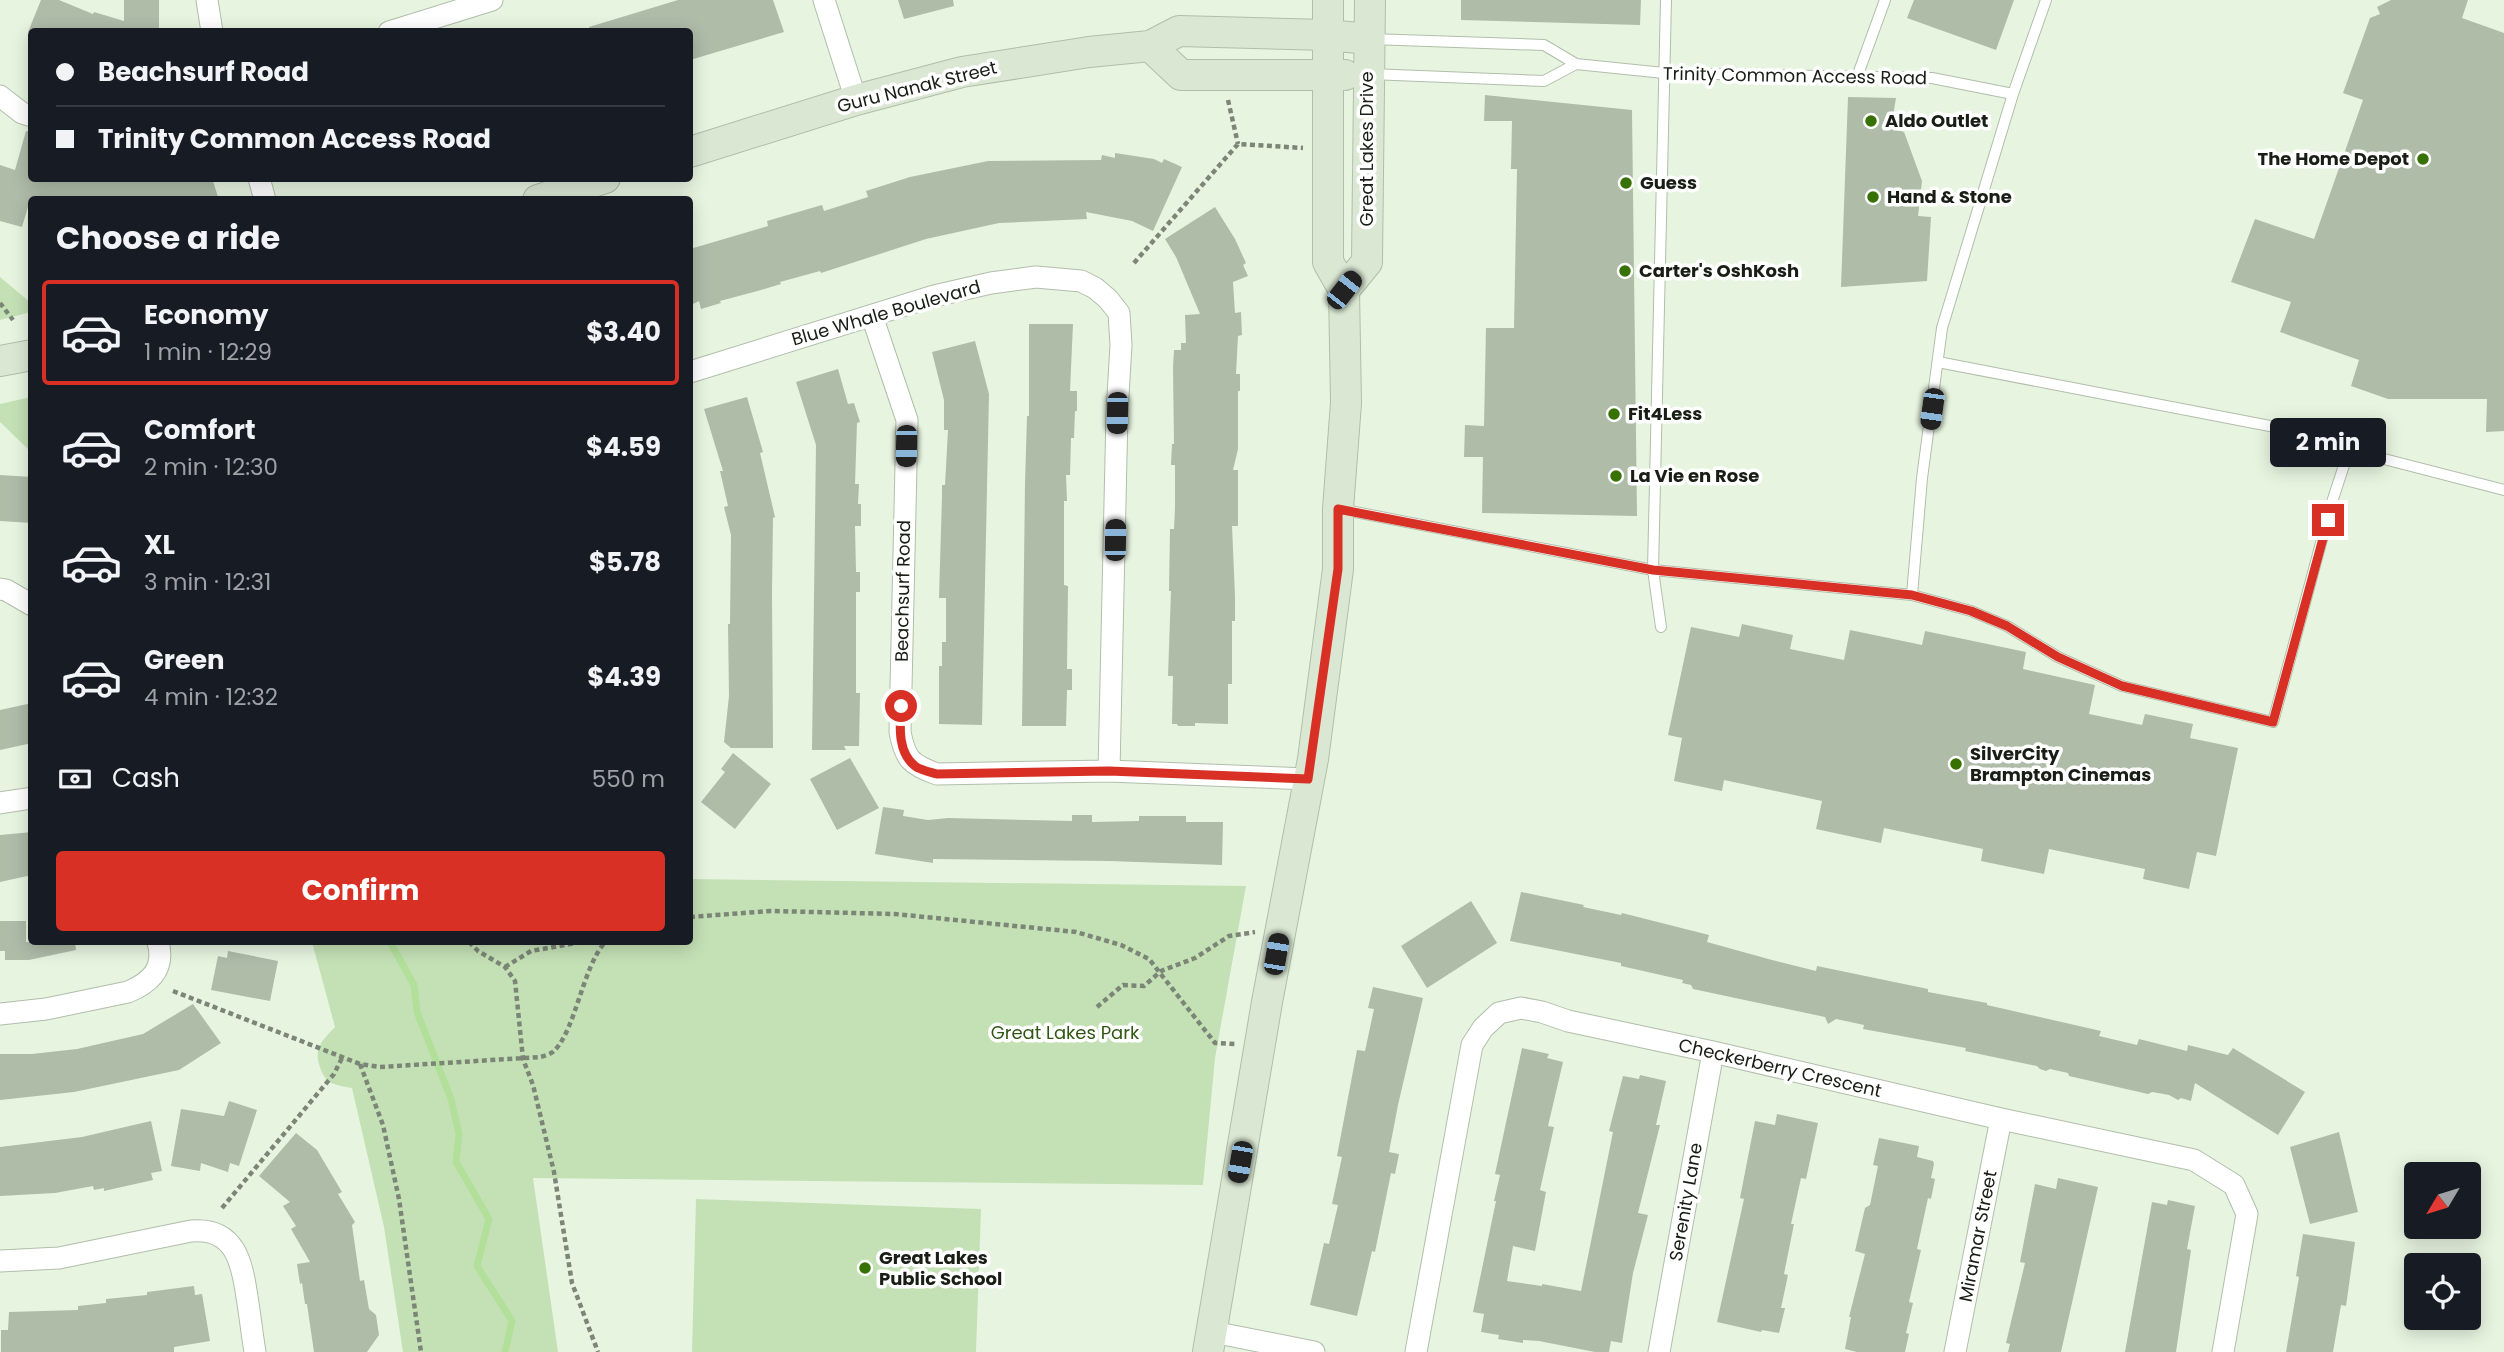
<!DOCTYPE html>
<html lang="en">
<head>
<meta charset="utf-8">
<style>
	body { margin:0; font-family:Poppins,sans-serif; background:#242831; color:#f1f3f6; height:100vh; display:flex; flex-direction:column; font-size:26px; white-space:nowrap }
	* { box-sizing:border-box; margin:0 }
	p { font-size:23px; color:#9ea1a6 }
	.icon { flex:none; width:38px; height:38px; fill:none; stroke:currentColor; stroke-width:2; stroke-linecap:round; stroke-linejoin:round }
	.map { position:relative; flex:1; overflow:hidden }
	.drawer { position:absolute; left:28px; top:196px; width:665px; height:749px; display:flex; flex-direction:column; background:#171b24; border-radius:7px; box-shadow:0 4px 18px #0003 }
	.drawer>* { flex:none }
	.banner { position:absolute; left:28px; top:28px; width:665px; height:154px; border-radius:7px; box-shadow:0 4px 18px #0003; display:grid; align-content:center; height:154px; padding:0 28px; background:#171b24 }
	.needle { width:46px; rotate:232deg }
	.fabs { position:absolute; left:2404px; top:1162px; display:grid; gap:14px }
	.fabs a { display:grid; place-items:center; width:77px; height:77px; border-radius:7px; background:#171b24; box-shadow:0 4px 18px #0003; font-size:35px }
	.end { position:absolute; width:32px; height:32px; margin:-16px; border:9px solid #d93025; background:#fff; box-shadow:0 0 0 4px #fff }
	.from { border-radius:50% }
	.bubble { position:absolute; height:49px; border-radius:7px; background:#171b24; box-shadow:0 4px 18px #0003; font-size:23px; font-weight:700; line-height:49px; text-align:center }
	.car { position:absolute; width:21px; height:42px; margin:-21px -10px; border-radius:9px; box-shadow:0 0 5px 2px #0007; background:linear-gradient(#222 24%,#8ab4d8 0 40%,#222 0 76%,#8ab4d8 0 86%,#222 0) }
	.banner b { display:flex; align-items:center; gap:24px; height:66px; font-size:26px }
	.banner b+b { border-top:2px solid #363941 }
	.banner i { width:18px; height:18px; background:#f1f3f6 }
	ul { padding:0; list-style:none }
	li { display:flex; align-items:center; gap:21px; height:105px; margin:0 14px 10px; padding:0 14px; border:4px solid transparent; border-radius:7px }
	li div { flex:1 }
	li b { display:block; font-size:26px }
	li em { font-style:normal; font-weight:700 }
	li.selected { border-color:#d93025 }
	li>.icon { width:63px; height:63px; stroke-width:1.5 }
	h2 { padding:0 28px; font-size:32px; line-height:84px }
	.pay { display:flex; align-items:center; gap:18px; height:77px; padding:0 28px; font-size:26px }
	.pay p { margin-inline-start:auto }
	.cta { display:flex; gap:14px; margin-top:auto; padding:14px 28px }
	.cta a { flex:1; height:80px; border-radius:7px; background:#d93025; color:#fff; font-size:28px; font-weight:700; line-height:80px; text-align:center }
	.map>svg:first-child { display:block }
	.green { fill:#c4e1b6 }
	.lines { fill:none; stroke-linecap:round; stroke-linejoin:round }
	.stream { stroke:#b2e09b; stroke-width:7 }
	.building { fill:#aebca8 }
	.lane-casing { stroke:#b0beaa; stroke-width:12 }
	.street-casing { stroke:#b0beaa; stroke-width:23 }
	.secondary-casing { stroke:#b0beaa; stroke-width:32 }
	.path { stroke:#7c8677; stroke-width:4.5; stroke-dasharray:5 3.5; stroke-linecap:butt }
	.lane { stroke:#fff; stroke-width:10 }
	.street { stroke:#fff; stroke-width:21 }
	.secondary { stroke:#dae8d3; stroke-width:30 }
	.route { stroke:#d93025; stroke-width:9 }
	.poi-dot { fill:#377100; stroke:#fff; stroke-width:2.5 }
	.labels { text-anchor:middle; stroke-width:7; stroke-linejoin:round; paint-order:stroke }
	.street-label { font-size:18px; fill:#181d15; stroke:#fff }
	.poi-label { font-size:18px; font-weight:bold; fill:#181d15; stroke:#fff; text-anchor:start }
	.park-label { font-size:18px; fill:#2f5713; stroke:#fff }
</style>
</head>
<body>
<div class="map">
<svg width="2504" height="1352" viewBox="0 0 2504 1352">
	<rect width="100%" height="100%" fill="#e7f5e0"/>
	<path class="green" d="M0,277L31,303V312L0,320Z
		M31,397H32L31,452L0,422V404Z
		M690,879L1246,886L1215,1058L1203,1185L533,1178L558,1352H403L384,1227L352,1088C346,1087 340,1086 334,1084C326,1081 323,1076 320,1067C313,1048 322,1041 335,1027L312,942H690Z
		M696,1199L981,1209L976,1352H692Z"/>
	<g class="lines">
		<path class="stream" d="M390,942L414,985L417,1012L451,1099L459,1134L456,1162L489,1219L477,1266L512,1321L505,1352"/>
	</g>
	<path class="building" d="M41,0H59L93,14L94,12L124,21V0H159V32H28Z
		M678,0H773L784,32L690,60V32H590L589,27Z
		M898,0H953L954,6L904,19Z
		M1461,0H1641L1640,25L1461,20Z
		M1914,0H2014L1996,50L1907,18Z
		M2391,0H2468L2462,18L2504,33V431L2486,432L2487,399H2388L2351,386L2359,360L2280,332L2291,302L2231,282L2255,219L2314,239L2363,100L2343,93L2370,18L2380,14L2377,7Z
		M1485,95L1632,110L1637,516L1482,513L1483,457H1464L1465,425L1484,426L1486,328H1514L1517,169H1511L1512,121H1484Z
		M1848,97L1896,98L1891,128L1904,132L1922,181L1918,216L1931,217L1927,281L1841,287Z
		M26,131L32,132V178L101,182V178H212L219,200H30L22,227L0,221V165L15,170Z
		M1115,153L1154,159L1162,163L1164,159L1182,167L1153,231L1132,221L1086,212L1087,219L999,223L926,239L821,273L820,271L780,282L781,284L761,290L720,301L721,303L701,309L699,301L693,304L690,293V249L768,226L767,221L822,205L824,211L868,197L866,191L910,177L988,161L1101,160L1102,155L1115,158Z
		M1215,207L1235,239L1246,263L1243,265L1248,276L1233,282L1235,313L1241,312L1242,335L1238,336L1236,374H1240V391H1238V449L1233,470H1238V526H1232L1235,596V621H1232V684H1228V724L1195,723V726H1178L1177,724H1172L1173,676H1168L1171,591H1169L1170,529H1174L1175,507V465H1171L1172,444H1174L1173,367L1174,350H1181V343H1186L1185,315L1200,314L1176,257L1165,239Z
		M1029,324H1073L1070,391H1077V411H1075L1074,438H1071L1070,475H1066L1067,501H1064V585L1068,586L1067,669H1072V690H1067L1066,726H1022L1025,484L1027,416H1029Z
		M975,341L989,394L982,725L939,724V666H942V642H946V598H939L942,496V485H945L948,430H944V400L932,352Z
		M838,369L848,404L854,403L860,422L857,423L855,484H859L858,504H861V526H855L856,572H860V592H856V693H860L859,746H844L846,750H812L816,445L796,382Z
		M747,397L763,452L760,453L775,517L773,518L772,592L773,748H731L724,742L729,696L728,624H730L731,535L724,507L728,506L720,471H723L704,409Z
		M0,475L32,477V523L0,521Z
		M1742,624L1793,635L1790,649L1844,660L1850,630L1922,645L1925,631L2026,652L2023,669L2095,685L2089,714L2142,725L2145,714L2193,724L2190,738L2238,748L2216,856L2197,852L2189,889L2143,879L2145,869L2049,849L2044,874L1981,861L1983,849L1884,828L1881,843L1816,829L1822,801L1724,780L1722,791L1674,781L1682,738L1668,735L1691,627L1739,637Z
		M32,703V743L0,750V710Z
		M733,753L771,784L735,829L701,802L725,772L721,769Z
		M850,758L879,808L837,830L810,779Z
		M883,807L904,810L903,816L928,820L948,818L1072,821V815H1092V822L1139,821V816H1186V822H1223L1222,865L1109,861L933,859V863L875,854Z
		M32,832V875L0,882V835Z
		M1521,892L1584,905L1583,907L1621,915L1622,913L1709,935L1707,942L1772,960L1816,971L1817,966L1928,989V992L1987,1003V1005L2101,1031L2099,1036L2137,1045L2139,1039L2187,1051L2188,1045L2228,1055L2233,1048L2305,1092L2278,1135L2195,1083L2191,1101L2181,1098L2178,1100L2169,1095L2152,1092L2148,1094L2069,1076L2068,1073L2050,1069L2046,1071L2040,1069L2037,1066L1965,1051L1966,1048L1863,1029L1864,1025L1836,1019L1828,1024L1825,1017L1693,989L1691,985L1682,983L1683,980L1621,966V963L1510,941Z
		M1471,901L1497,943L1427,988L1401,946Z
		M0,921H26V942H75L76,950L29,960H5V951H0Z
		M228,951L278,961L270,1001L211,990L218,956L227,958Z
		M1373,987L1423,998L1398,1105L1389,1152L1399,1154L1395,1174L1391,1173L1375,1252L1372,1251L1357,1316L1310,1305L1324,1243L1329,1244L1338,1205L1332,1204L1342,1157L1337,1156L1357,1050L1365,1051L1374,1009L1368,1008Z
		M193,1004L221,1043L179,1070L74,1092L0,1100V1054H32L77,1049L143,1034Z
		M1522,1048L1549,1054L1547,1058L1563,1062L1548,1126L1554,1127L1540,1190L1546,1192L1535,1251L1513,1246L1507,1281L1542,1286V1284L1581,1291L1613,1132L1609,1131L1623,1076L1639,1079L1640,1075L1666,1081L1656,1125H1660L1638,1213L1648,1215L1633,1273L1622,1343L1611,1341L1609,1352H1595L1539,1341L1523,1340V1343L1498,1339L1499,1335L1481,1332L1484,1314L1473,1312L1496,1201H1494L1500,1175L1495,1174Z
		M229,1101L257,1110L239,1166L230,1163L228,1172L201,1163L200,1171L171,1166L181,1109L224,1116Z
		M1777,1114L1818,1123L1806,1179L1801,1178L1791,1224H1794L1784,1274L1788,1275L1781,1308H1785L1779,1333L1762,1330L1761,1332L1717,1322L1744,1199L1740,1198L1755,1121L1775,1125Z
		M151,1121L162,1171L151,1173L153,1180L104,1191V1188L94,1190L93,1186L55,1193L0,1196V1147L82,1137Z
		M2339,1132L2358,1212L2310,1224L2290,1147Z
		M296,1133L317,1150L342,1192L338,1194L355,1222L352,1225L360,1281L364,1280L369,1309L376,1315L379,1335L367,1352H314L307,1304H305L302,1283L300,1284L297,1264L310,1262L291,1229L296,1226L283,1206L290,1202L259,1176Z
		M1879,1138L1919,1146L1917,1157L1933,1161L1934,1164L1931,1178L1935,1179L1931,1199L1928,1198L1917,1249L1921,1250L1909,1302L1913,1303L1906,1333L1909,1334L1905,1352H1857L1845,1349L1851,1317H1849L1865,1254L1855,1251L1865,1208L1870,1205L1878,1166L1873,1165Z
		M2058,1178L2098,1187L2061,1352H2008L2010,1344L2006,1343L2025,1263L2020,1262L2035,1184L2056,1189Z
		M2168,1200L2195,1206L2187,1249L2191,1250L2176,1352H2125L2152,1202L2167,1205Z
		M2303,1234L2355,1242L2346,1306L2341,1305L2333,1352H2286L2299,1277L2296,1276Z
		M194,1286L195,1295L202,1294L210,1341L174,1347V1352H1V1330H8L9,1312L78,1310V1306L106,1303V1299L147,1295V1292Z"/>
	<g class="lines">
		<defs>
			<path id="lane" d="M1371,39L1544,45L1576,64L1664,73L1932,78L2013,94L2046,0
				M1370,74L1544,81L1576,64
				M1857,77L1885,0
				M2013,94L1942,328L1922,478L1912,595L1971,611L2007,626L2058,657L2122,686L2273,722L2332,502L2349,450
				M1938,362L2275,427L2349,450L2504,490
				M1340,509L1653,570L1912,595
				M1661,627L1653,570L1666,0"/>
			<path id="street" d="M207,0L212,32
				M824,0L856,100
				M389,32L492,0
				M0,96L22,113L32,116
				M259,178L265,200
				M872,316L907,420L900,732C905,759 911,765 937,774L1109,771L1308,779
				M690,372L934,296L991,283L1036,277L1081,281L1095,288L1108,299L1119,313L1121,345L1117,413L1109,771
				M0,589L6,590L32,605
				M0,803L32,798
				M0,1014L46,1009L128,992C152,982 165,968 158,942
				M0,1261L59,1258L191,1231C235,1227 242,1262 247,1297C250,1315 252,1334 255,1352
				M1213,1332L1314,1352
				M1416,1352L1472,1045L1483,1028L1499,1013L1521,1008L1542,1012L1568,1021L1713,1052L2001,1119L2194,1160L2234,1185L2247,1214L2223,1352
				M1659,1352L1713,1052
				M1955,1352L2001,1119"/>
			<path id="secondary" d="M1150,46L1181,75H1345
				M690,152L856,100L962,72L1089,52L1150,46L1179,31L1327,35L1369,39
				M538,200L605,178
				M1344,290L1367,262L1370,0
				M0,361L32,355
				M1208,1352L1267,1002L1313,759L1338,569V509L1346,403L1344,290L1328,262V0"/>
		</defs>
		<use href="#lane" class="lane-casing"/>
		<use href="#street" class="street-casing"/>
		<use href="#secondary" class="secondary-casing"/>
		<path class="path" d="M1228,100L1238,144
			M1134,263L1238,144L1303,148
			M0,303L13,320
			M690,917L771,911L895,914L1076,932L1121,945L1149,959L1215,1043L1237,1044
			M469,942L478,951L505,967L515,981L523,1059L533,1085L554,1172L572,1283L598,1352
			M505,967L531,951L582,942
			M173,991L360,1064L380,1067L540,1057C544,1056 551,1054 554,1051C576,1029 582,969 605,942
			M1097,1007L1123,985L1144,986L1161,971L1195,958L1229,936L1255,932
			M360,1064L383,1125L399,1199L421,1352
			M222,1208L334,1074L343,1056"/>
		<use href="#lane" class="lane"/>
		<use href="#street" class="street"/>
		<use href="#secondary" class="secondary"/>
	</g>
	<g class="lines">
		<path class="route" d="M901,706C900,725 897,752 915,766C920,770 930,772 937,774L1109,771L1308,779L1338,569V509L1653,570L1912,595L1971,611L2007,626L2058,657L2122,686L2273,722L2328,520"/>
	</g>
	<g class="poi-dot">
		<circle cx="1871" cy="121" r="7"/>
		<circle cx="2423" cy="159" r="7"/>
		<circle cx="1626" cy="183" r="7"/>
		<circle cx="1873" cy="197" r="7"/>
		<circle cx="1625" cy="271" r="7"/>
		<circle cx="1614" cy="414" r="7"/>
		<circle cx="1616" cy="476" r="7"/>
		<circle cx="1956" cy="764" r="7"/>
		<circle cx="865" cy="1268" r="7"/>
	</g>
	<g class="labels">
		<g class="street-label">
			<text transform="translate(1795 76) rotate(1)" y="6">Trinity Common Access Road</text>
			<text transform="translate(917 87) rotate(-14)" y="6">Guru Nanak Street</text>
			<text transform="translate(1367 149) rotate(-90)" y="6">Great Lakes Drive</text>
			<text transform="translate(886 313) rotate(-16)" y="6">Blue Whale Boulevard</text>
			<text transform="translate(903 591) rotate(-89)" y="6">Beachsurf Road</text>
			<text transform="translate(1780 1068) rotate(13)" y="6">Checkerberry Crescent</text>
			<text transform="translate(1686 1202) rotate(-80)" y="6">Serenity Lane</text>
			<text transform="translate(1978 1236) rotate(-79)" y="6">Miramar Street</text>
		</g>
		<g class="poi-label">
			<text x="1885" y="127">Aldo Outlet</text>
			<text x="2409" y="165" text-anchor="end">The Home Depot</text>
			<text x="1640" y="189">Guess</text>
			<text x="1887" y="203">Hand &amp; Stone</text>
			<text x="1639" y="277">Carter's OshKosh</text>
			<text x="1628" y="420">Fit4Less</text>
			<text x="1630" y="482">La Vie en Rose</text>
			<text x="1970" y="760">SilverCity<tspan x="1970" dy="21">Brampton Cinemas</tspan></text>
			<text x="879" y="1264">Great Lakes<tspan x="879" dy="21">Public School</tspan></text>
		</g>
		<g class="park-label">
			<text x="1065" y="1039">Great Lakes Park</text>
		</g>
	</g>
</svg>
<div class="fabs">
<a><svg class="needle" viewBox="-14 -14 28 28"><path d="M0-13l5 13h-10z" fill="#e53935"/><path d="M0 13l5-13h-10z" fill="#9ea1a6"/></svg></a>
<a><svg class="icon" aria-label="locate" viewBox="0 0 24 24"><circle cx="12" cy="12" r="6"/><path d="M12 2v4M12 18v4M2 12h4M18 12h4"/></svg></a>
</div>
<i class="end from" style="left:901px;top:706px"></i>
<i class="end" style="left:2328px;top:520px"></i>
<div class="bubble" style="left:2270px;top:418px;width:116px">2 min</div>
<i class="car" style="left:1344px;top:290px;rotate:38deg"></i>
<i class="car" style="left:1932px;top:409px;rotate:188deg"></i>
<i class="car" style="left:1117px;top:413px;rotate:181deg"></i>
<i class="car" style="left:906px;top:446px;rotate:181deg"></i>
<i class="car" style="left:1115px;top:540px;rotate:1deg"></i>
<i class="car" style="left:1276px;top:954px;rotate:10deg"></i>
<i class="car" style="left:1240px;top:1162px;rotate:190deg"></i>
<div class="banner">
<b><i class="from"></i>Beachsurf Road</b>
<b><i></i>Trinity Common Access Road</b>
</div>
<section class="drawer">
<h2>Choose a ride</h2>
<ul>
<li class="selected"><svg class="icon" aria-label="car" viewBox="0 0 24 24"><path d="M5 17H2v-5l4-1 3-4h7l3 4 3 1v5h-3M9 17h6M6 11h13"/><circle cx="7" cy="17" r="2"/><circle cx="17" cy="17" r="2"/></svg><div><b>Economy</b><p>1 min · 12:29</p></div><em>$3.40</em></li>
<li><svg class="icon" aria-label="car" viewBox="0 0 24 24"><path d="M5 17H2v-5l4-1 3-4h7l3 4 3 1v5h-3M9 17h6M6 11h13"/><circle cx="7" cy="17" r="2"/><circle cx="17" cy="17" r="2"/></svg><div><b>Comfort</b><p>2 min · 12:30</p></div><em>$4.59</em></li>
<li><svg class="icon" aria-label="car" viewBox="0 0 24 24"><path d="M5 17H2v-5l4-1 3-4h7l3 4 3 1v5h-3M9 17h6M6 11h13"/><circle cx="7" cy="17" r="2"/><circle cx="17" cy="17" r="2"/></svg><div><b>XL</b><p>3 min · 12:31</p></div><em>$5.78</em></li>
<li><svg class="icon" aria-label="car" viewBox="0 0 24 24"><path d="M5 17H2v-5l4-1 3-4h7l3 4 3 1v5h-3M9 17h6M6 11h13"/><circle cx="7" cy="17" r="2"/><circle cx="17" cy="17" r="2"/></svg><div><b>Green</b><p>4 min · 12:32</p></div><em>$4.39</em></li>
</ul>
<div class="pay"><svg class="icon" aria-label="cash" viewBox="0 0 24 24"><path d="M3 7h18v10H3z"/><circle cx="12" cy="12" r="2"/></svg>Cash<p>550 m</p></div>
<div class="cta"><a>Confirm</a></div>
</section>
</div>
</body>
</html>
